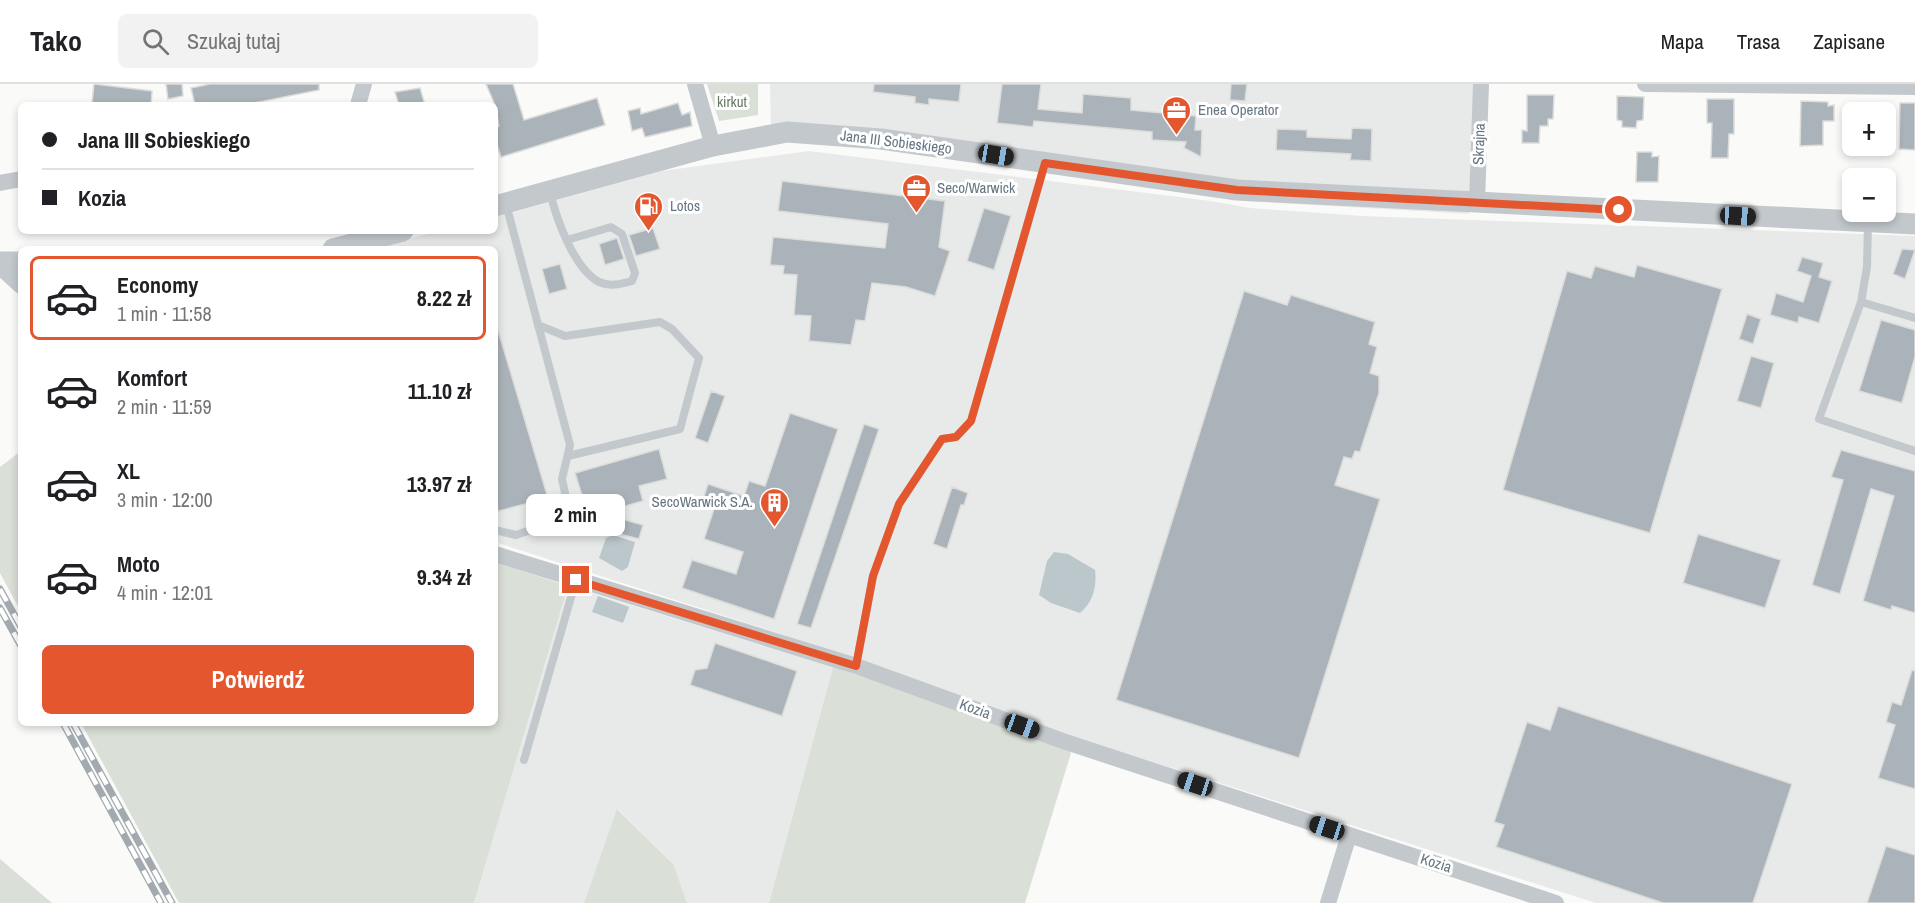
<!DOCTYPE html>
<html lang="pl">
<head>
<meta charset="utf-8">
<style>
	body { margin:0; font-family:"Archivo Narrow",sans-serif; background:#f2f2f2; color:#202124; height:100vh; display:flex; flex-direction:column; font-size:22px; white-space:nowrap }
	* { box-sizing:border-box; margin:0 }
	p { font-size:20px; color:#757577 }
	.icon { flex:none; width:33px; height:33px; fill:none; stroke:currentColor; stroke-width:2; stroke-linecap:round; stroke-linejoin:round }
	.map { position:relative; flex:1; overflow:hidden }
	.details { position:absolute; left:18px; top:162px; width:480px; height:480px; display:flex; flex-direction:column; background:#fff; border-radius:9px; box-shadow:0 3px 9px #0003 }
	.details>* { flex:none }
	.top-card { position:absolute; left:18px; top:18px; width:480px; height:132px; border-radius:9px; box-shadow:0 3px 9px #0003; display:grid; align-content:center; height:132px; padding:0 24px; background:#fff }
	.buttons { position:absolute; left:1842px; top:18px; display:grid; gap:12px }
	.buttons a { display:grid; place-items:center; width:54px; height:54px; border-radius:9px; background:#fff; box-shadow:0 3px 9px #0003; font-size:30px }
	.end { position:absolute; width:27px; height:27px; margin:-14px; border:8px solid #e4572e; background:#fff; box-shadow:0 0 0 3px #fff }
	.from { border-radius:50% }
	.bubble { position:absolute; height:42px; border-radius:9px; background:#fff; box-shadow:0 3px 9px #0003; font-size:20px; font-weight:800; line-height:42px; text-align:center }
	.car { position:absolute; width:18px; height:36px; margin:-18px -9px; border-radius:8px; box-shadow:0 0 4px 2px #0007; background:linear-gradient(#222 24%,#8ab4d8 0 40%,#222 0 76%,#8ab4d8 0 86%,#222 0) }
	.top-card b { display:flex; align-items:center; gap:21px; height:57px; font-size:22px }
	.top-card b+b { border-top:2px solid #e0e0e0 }
	.top-card i { width:15px; height:15px; background:#202124 }
	ul { padding:10px 0 0; list-style:none }
	li { display:flex; align-items:center; gap:18px; height:84px; margin:0 12px 9px; padding:0 12px; border:3px solid transparent; border-radius:9px }
	li div { flex:1 }
	li b { display:block; font-size:22px }
	li em { font-style:normal; font-weight:800 }
	li.selected { border-color:#e4572e }
	li>.icon { width:54px; height:54px; stroke-width:1.5 }
	.button { display:flex; gap:12px; margin-top:auto; padding:12px 24px }
	.button a { flex:1; height:69px; border-radius:9px; background:#e4572e; color:#fff; font-size:24px; font-weight:800; line-height:69px; text-align:center }
	header { display:flex; align-items:center; gap:36px; box-sizing:border-box; height:84px; padding:0 30px; background:#fff; border-bottom:2px solid #e0e0e0 }
	header strong { font-size:28px }
	nav { display:flex; gap:33px; margin-inline-start:auto; font-size:21px }
	.search { width:420px; height:54px; background:#f2f2f2; display:flex; align-items:center; gap:15px; box-sizing:border-box; padding:0 21px; border-radius:9px; color:#757577; font-size:22px }
	.map>svg:first-child { display:block }
	.built { fill:#e8e9e9 }
	.green { fill:#dadfd7 }
	.water { fill:#bbc7cb }
	.building { fill:#aab3b9; stroke:#dcdcda; stroke-width:1.5 }
	.lines { fill:none; stroke-linecap:round; stroke-linejoin:round }
	.service { stroke:#c3c8cc; stroke-width:8 }
	.minor { stroke:#c3c8cc; stroke-width:16 }
	.tertiary { stroke:#c3c8cc; stroke-width:21 }
	.rail-casing { stroke:#a2aab0; stroke-width:7 }
	.rail { stroke:#fff; stroke-width:4.5; stroke-dasharray:14; stroke-linecap:butt }
	.route { stroke:#e4572e; stroke-width:8 }
	.labels { text-anchor:middle; stroke-width:6; stroke-linejoin:round; paint-order:stroke }
	.park-label { font-size:15px; fill:#687a64; stroke:#fff }
	.poi-label { font-size:15px; fill:#657683; stroke:#fff; text-anchor:start }
	.street-label { font-size:15px; fill:#657683; stroke:#fff }
</style>
</head>
<body>
<header>
<strong>Tako</strong>
<div class="search"><svg class="icon" aria-label="search" viewBox="0 0 24 24"><circle cx="10" cy="10" r="6"/><path d="M15 15l6 6"/></svg>Szukaj tutaj</div>
<nav><a>Mapa</a><a>Trasa</a><a>Zapisane</a></nav>
</header>
<div class="map">
<svg width="1915" height="819" viewBox="0 0 1915 819">
	<rect width="100%" height="100%" fill="#fafaf8"/>
	<path class="built" d="M770,0H1474L1469,130L1243,117L1054,79L771,44Z
		M809,67L1211,117L1250,124L1363,132L1915,152V819H1596L1075,653L778,549L495,458V165H368L440,147H495V133L662,87Z
		M568,502L833,583L769,819H687L674,781L618,725L584,819H474Z"/>
	<path class="green" d="M707,0H758V31L719,37Z
		M21,367V528L0,489V383Z
		M495,478L568,502L474,819H179L81,639H495Z
		M833,583L1069,663L1071,669L1025,819H769Z
		M617,725L674,781L687,819H584Z
		M0,775L52,819H0Z"/>
	<path class="water" d="M613,451L635,458L628,483L622,487L599,474L606,454Z
		M1054,468L1068,470L1095,486C1097,503 1093,518 1080,529L1051,519L1039,511L1047,477Z
		M598,512L629,523L623,539L592,528Z"/>
	<path class="building" d="M94,0L152,7L151,21L92,19Z
		M166,0H182L183,12L168,15Z
		M210,0H319V6L244,21H195L191,4Z
		M486,0H513L524,36L597,14L605,41L501,73L495,54V43L499,42L495,21Z
		M874,0H961L959,18L929,15V21L915,19V13L873,8Z
		M1002,0H1041L1038,25L1082,29L1083,10L1131,14V26L1196,32L1195,46H1202L1201,73L1184,64L1186,58L1152,56V48L1034,37L1033,43L997,39Z
		M1231,0H1247L1245,17L1230,16Z
		M420,4L425,21H399L395,8Z
		M1527,11H1554L1553,35H1548V42H1540L1539,59H1522V46L1527,47Z
		M1617,12L1644,13L1643,36L1637,37L1636,44L1622,43V37L1617,36Z
		M1707,15H1734V50H1729L1728,74H1711L1712,39H1707Z
		M1801,17L1828,18V22L1834,21V37H1823V61L1800,62Z
		M678,19L682,31L690,28L692,42L645,53L642,44L632,47L628,27L640,24L641,30Z
		M1900,19H1915V66L1899,65Z
		M1352,44L1372,45L1371,77L1350,76L1351,70L1276,66L1277,45L1307,46V53L1351,55Z
		M1637,68H1652V73L1659,72L1658,98H1636Z
		M782,97L945,117L939,163L950,167L935,212L906,203L872,199L865,237L856,236L851,261L809,257L811,232L794,231L797,191L783,190L784,182L770,181L773,153L885,164L888,140L778,127Z
		M984,124L1011,132L994,186L967,177Z
		M653,144L660,165L636,172L629,151Z
		M617,154L624,175L605,181L599,160Z
		M1902,165L1915,166L1905,195L1893,190Z
		M1802,173L1823,179L1819,193L1832,197L1819,239L1799,233L1798,239L1770,231L1776,209L1803,218L1811,192L1797,187Z
		M560,180L567,205L549,210L542,185Z
		M1637,181L1722,205L1650,449L1503,406L1567,187L1591,194L1595,182L1634,193Z
		M1244,207L1287,221L1291,211L1375,238L1369,260L1377,263L1370,289L1379,292V309L1360,368L1355,367L1352,375L1344,373L1335,401L1380,415L1299,674L1116,616Z
		M1747,230L1761,235L1753,260L1739,255Z
		M1881,236L1915,246V273L1902,319L1859,307Z
		M498,246L548,414L495,428V247Z
		M1751,272L1774,279L1761,324L1737,317Z
		M711,307L725,312L708,359L695,354Z
		M790,329L838,345L774,535L682,504L692,476L736,490L743,468L704,455L714,425L701,421L708,400L744,412L749,397L765,402Z
		M864,340L879,345L811,544L797,540Z
		M659,365L667,395L639,402L643,417L608,427L604,412L584,418L575,389Z
		M1841,366L1915,387V529L1892,522L1891,526L1863,517L1894,412L1871,405L1840,510L1812,501L1843,396L1831,393Z
		M952,403L968,409L964,421H961L947,465L933,460Z
		M615,433L643,441L639,455L611,448Z
		M1698,450L1781,476L1765,524L1683,499Z
		M715,559L797,587L782,632L690,601L695,586L707,584Z
		M1912,586L1915,587V705L1878,694L1895,641L1886,638L1892,618L1901,621Z
		M1558,622L1792,700L1753,819H1663L1496,763L1504,741L1494,738L1527,638L1550,646Z
		M1886,762L1915,771V819H1867Z"/>
	<g class="lines">
		<path class="service" d="M550,108C556,134 574,185 599,198C610,203 621,200 632,197L635,189L622,150L611,143L567,156
			M1868,138L1867,183L1861,218L1819,335L1915,367
			M1861,218L1915,234
			M538,241L565,252L660,238L672,245L699,274L680,345L568,372
			M570,432H593
			M495,446L516,451L570,432L562,395L570,361L506,120
			M856,582L873,492L899,420L942,355L956,353L971,337L1045,79
			M524,676L576,496"/>
		<path class="minor" d="M695,0L713,62
			M1645,0L1915,3
			M358,21L364,0
			M0,99L21,95
			M1477,119L1481,0
			M0,183L21,202
			M495,470L856,582L1063,657L1556,819
			M1328,819L1349,751"/>
		<path class="tertiary" d="M495,122L713,62L787,48L881,55L1237,106L1915,140
			M333,165L403,147
			M0,178H21"/>
		<defs>
			<path id="rail" d="M0,505L21,543
				M0,524L21,562
				M63,639L161,819
				M73,639L172,819"/>
		</defs>
		<use href="#rail" class="rail-casing"/>
		<use href="#rail" class="rail"/>
	</g>
	<g class="lines">
		<path class="route" d="M576,496L856,582L873,492L899,420L942,355L956,353L971,337L1045,79L1237,106L1619,126"/>
	</g>
	<defs>
		<symbol id="office-pin" viewBox="-11 -11 22 30"><path d="M0 17L-7.5 6A9.5 9.5 0 1 1 7.5 6Z" fill="#e4572e" stroke="#fff"/><path d="M-6-3h4V-5.5h4V-3h4V5H-6ZM-1-4.5V-3h2v-1.5ZM-6 0V1H6V0Z" fill="#fff"/></symbol>
		<symbol id="fuel-pin" viewBox="-11 -11 22 30"><path d="M0 17L-7.5 6A9.5 9.5 0 1 1 7.5 6Z" fill="#e4572e" stroke="#fff"/><path d="M-5.5-6h7V0h2V4h1.3V-2.5L3-4.5l.8-.8L6-3V5H2.5V1h-1V6h-7ZM-4.2-4.7v3.2H.2V-4.7Z" fill="#fff"/></symbol>
		<symbol id="building-pin" viewBox="-11 -11 22 30"><path d="M0 17L-7.5 6A9.5 9.5 0 1 1 7.5 6Z" fill="#e4572e" stroke="#fff"/><path d="M-4-6H4V6H1V3H-1V6H-4ZM-2.5-4.3h1.7v1.8h-1.7ZM.8-4.3h1.7v1.8H.8ZM-2.5-1h1.7V.8h-1.7ZM.8-1h1.7V.8H.8Z" fill="#fff"/></symbol>
	</defs>
	<g fill-rule="evenodd">
		<use href="#office-pin" x="1160" y="10" width="33" height="45"/>
		<use href="#office-pin" x="900" y="88" width="33" height="45"/>
		<use href="#fuel-pin" x="632" y="106" width="33" height="45"/>
		<use href="#building-pin" x="758" y="402" width="33" height="45"/>
	</g>
	<g class="labels">
		<g class="park-label">
			<text x="732" y="23">kirkut</text>
		</g>
		<g class="poi-label">
			<text x="1198" y="31">Enea Operator</text>
			<text x="937" y="109">Seco/Warwick</text>
			<text x="670" y="127">Lotos</text>
			<text x="753" y="423" text-anchor="end">SecoWarwick S.A.</text>
		</g>
		<g class="street-label">
			<text transform="translate(896 58) rotate(7)" y="5">Jana III Sobieskiego</text>
			<text transform="translate(1479 60) rotate(-88)" y="5">Skrajna</text>
			<text transform="translate(975 625) rotate(20)" y="5">Kozia</text>
			<text transform="translate(1436 779) rotate(18)" y="5">Kozia</text>
		</g>
	</g>
</svg>
<div class="buttons">
<a>+</a>
<a>−</a>
</div>
<i class="end from" style="left:1619px;top:126px"></i>
<i class="end" style="left:576px;top:496px"></i>
<div class="bubble" style="left:526px;top:410px;width:99px">2 min</div>
<i class="car" style="left:996px;top:71px;rotate:100deg"></i>
<i class="car" style="left:1738px;top:132px;rotate:93deg"></i>
<i class="car" style="left:1022px;top:642px;rotate:110deg"></i>
<i class="car" style="left:1195px;top:700px;rotate:288deg"></i>
<i class="car" style="left:1327px;top:744px;rotate:288deg"></i>
<div class="top-card">
<b><i class="from"></i>Jana III Sobieskiego</b>
<b><i></i>Kozia</b>
</div>
<section class="details">
<ul>
<li class="selected"><svg class="icon" aria-label="car" viewBox="0 0 24 24"><path d="M5 17H2v-5l4-1 3-4h7l3 4 3 1v5h-3M9 17h6M6 11h13"/><circle cx="7" cy="17" r="2"/><circle cx="17" cy="17" r="2"/></svg><div><b>Economy</b><p>1 min · 11:58</p></div><em>8.22 zł</em></li>
<li><svg class="icon" aria-label="car" viewBox="0 0 24 24"><path d="M5 17H2v-5l4-1 3-4h7l3 4 3 1v5h-3M9 17h6M6 11h13"/><circle cx="7" cy="17" r="2"/><circle cx="17" cy="17" r="2"/></svg><div><b>Komfort</b><p>2 min · 11:59</p></div><em>11.10 zł</em></li>
<li><svg class="icon" aria-label="car" viewBox="0 0 24 24"><path d="M5 17H2v-5l4-1 3-4h7l3 4 3 1v5h-3M9 17h6M6 11h13"/><circle cx="7" cy="17" r="2"/><circle cx="17" cy="17" r="2"/></svg><div><b>XL</b><p>3 min · 12:00</p></div><em>13.97 zł</em></li>
<li><svg class="icon" aria-label="car" viewBox="0 0 24 24"><path d="M5 17H2v-5l4-1 3-4h7l3 4 3 1v5h-3M9 17h6M6 11h13"/><circle cx="7" cy="17" r="2"/><circle cx="17" cy="17" r="2"/></svg><div><b>Moto</b><p>4 min · 12:01</p></div><em>9.34 zł</em></li>
</ul>
<div class="button"><a>Potwierdź</a></div>
</section>
</div>
</body>
</html>
